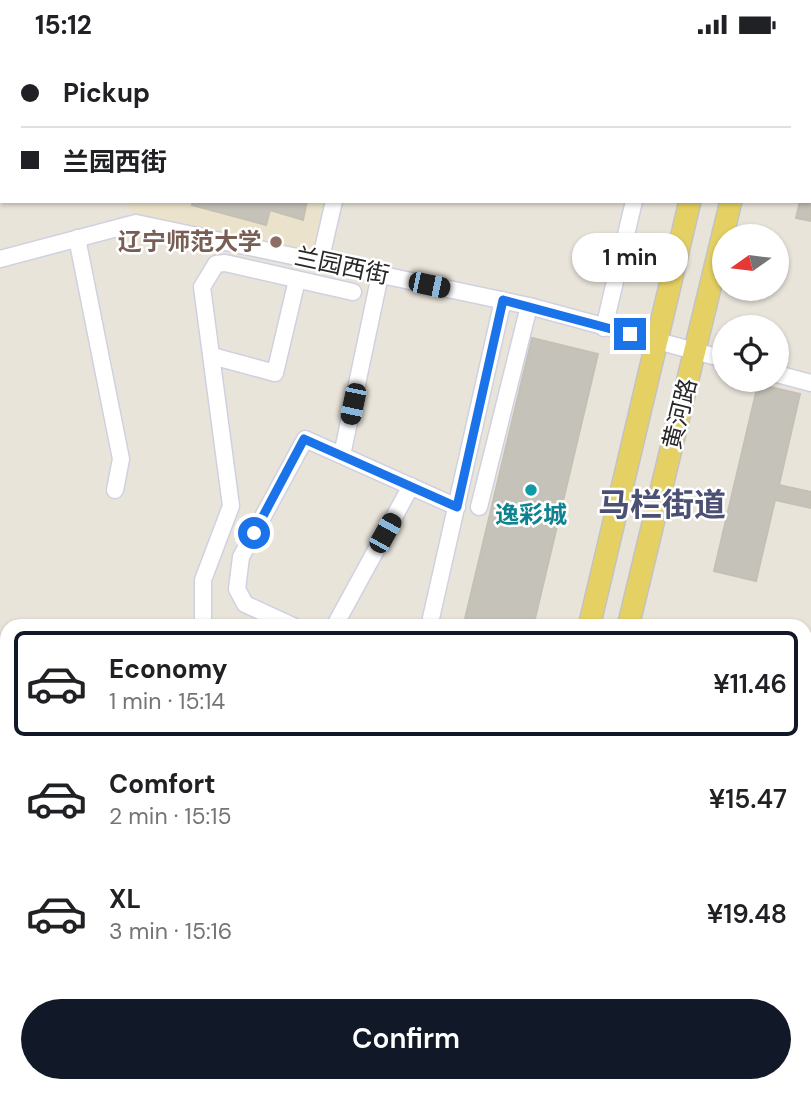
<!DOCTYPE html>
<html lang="en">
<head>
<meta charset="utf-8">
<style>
	body { margin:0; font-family:"DM Sans","Noto Sans SC",sans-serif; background:#f2f2f2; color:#202124; height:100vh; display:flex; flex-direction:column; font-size:26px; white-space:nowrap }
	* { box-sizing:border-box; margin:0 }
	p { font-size:23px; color:#757577 }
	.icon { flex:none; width:38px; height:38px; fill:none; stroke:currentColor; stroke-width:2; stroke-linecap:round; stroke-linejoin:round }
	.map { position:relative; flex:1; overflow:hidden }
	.sheet { position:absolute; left:0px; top:570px; width:812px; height:474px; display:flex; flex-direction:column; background:#fff; border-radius:21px 21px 0 0; box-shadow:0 2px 5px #0004 }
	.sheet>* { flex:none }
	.guide { position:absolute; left:0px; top:0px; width:812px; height:154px; box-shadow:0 2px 5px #0004; display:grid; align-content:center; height:154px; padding:0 21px; background:#fff }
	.needle { width:46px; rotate:256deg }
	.buttons { position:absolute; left:712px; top:175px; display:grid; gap:14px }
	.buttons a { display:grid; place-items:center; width:77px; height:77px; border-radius:50%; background:#fff; box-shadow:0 2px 5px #0004; font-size:35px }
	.end { position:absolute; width:32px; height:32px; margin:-16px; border:9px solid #1a73e8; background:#fff; box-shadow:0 0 0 4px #fff }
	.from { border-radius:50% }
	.bubble { position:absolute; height:49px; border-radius:24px; background:#fff; box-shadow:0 2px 5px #0004; font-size:23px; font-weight:600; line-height:49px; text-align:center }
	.car { position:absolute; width:21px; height:42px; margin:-21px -10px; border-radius:9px; box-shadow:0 0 5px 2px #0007; background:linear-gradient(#222 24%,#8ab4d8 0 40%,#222 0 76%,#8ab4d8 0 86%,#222 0) }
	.guide b { display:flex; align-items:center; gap:24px; height:66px; font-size:26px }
	.guide b+b { border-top:2px solid #e0e0e0 }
	.guide i { width:18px; height:18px; background:#202124 }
	ul { padding:12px 0 0; list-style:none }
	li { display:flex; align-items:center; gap:21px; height:105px; margin:0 14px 10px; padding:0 7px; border:4px solid transparent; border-radius:10px }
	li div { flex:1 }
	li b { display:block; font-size:26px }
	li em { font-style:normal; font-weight:600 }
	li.on { border-color:#111827 }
	li>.icon { width:63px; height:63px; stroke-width:1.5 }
	.cta { display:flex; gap:14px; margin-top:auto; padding:14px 21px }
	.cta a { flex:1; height:80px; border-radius:42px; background:#111827; color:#fff; font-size:28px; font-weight:600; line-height:80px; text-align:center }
	.status { display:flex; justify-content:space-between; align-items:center; height:49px; padding:0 35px; background:#fff; direction:ltr }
	.status svg { height:19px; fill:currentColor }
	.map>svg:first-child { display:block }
	.education { fill:#eae2ca }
	.building { fill:#c5c2b9; stroke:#c4c0b4; stroke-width:2 }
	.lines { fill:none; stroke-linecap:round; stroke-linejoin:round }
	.minor-casing { stroke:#d0d1e0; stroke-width:19 }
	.major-casing { stroke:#c3c3c3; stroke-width:24 }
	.path { stroke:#c3c3c3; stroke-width:2.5; stroke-dasharray:5 3.5; stroke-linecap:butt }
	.minor { stroke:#fff; stroke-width:16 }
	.major { stroke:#e5d163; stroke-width:21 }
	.route { stroke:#1a73e8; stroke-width:9 }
	.education-dot { fill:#8d6e63; stroke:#fff; stroke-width:2.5 }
	.culture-dot { fill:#0f9aa8; stroke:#fff; stroke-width:2.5 }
	.labels { text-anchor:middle; stroke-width:5; stroke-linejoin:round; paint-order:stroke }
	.education-label { font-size:24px; font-weight:bold; fill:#785e54; stroke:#fff; text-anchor:end }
	.street-label { font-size:24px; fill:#282828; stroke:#fff }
	.culture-label { font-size:24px; font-weight:bold; fill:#0d838f; stroke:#fff }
	.district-label { font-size:32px; font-weight:bold; fill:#4c5074; stroke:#fff }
</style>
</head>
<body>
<div class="status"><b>15:12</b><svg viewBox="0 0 49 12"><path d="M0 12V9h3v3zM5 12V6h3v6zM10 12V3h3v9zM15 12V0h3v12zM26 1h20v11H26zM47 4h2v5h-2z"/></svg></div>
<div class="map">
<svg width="811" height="1044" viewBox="0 0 811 1044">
	<rect width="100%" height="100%" fill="#e9e4da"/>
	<path class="education" d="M0,0H370L2,2L0,35Z
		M127,152H334L320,213L136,174Z"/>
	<path class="building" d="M193,152H307L303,171L270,161L266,176L192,156Z
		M800,152H811V172L796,169Z
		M532,289L598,305L533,578H463Z
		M758,335L800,345L779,436L811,443V459L775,451L756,532L714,522Z"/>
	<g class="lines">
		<defs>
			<path id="minor" d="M560,0L567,2
				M370,2V0
				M77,189L121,410L115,441
				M0,210L136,174L529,257L724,310
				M320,213L334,152
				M604,279L634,152
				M212,307L275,324L297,231
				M777,325L811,334
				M342,406L380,226
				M479,458L529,257
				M203,578V531L231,457L202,238L216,215L225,214L353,243
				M295,578L245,555L237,540L241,508L305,390L457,458
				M334,578L411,437
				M429,578L503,251
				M0,656L7,658
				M805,696L811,697
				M0,800L7,809
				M0,884L7,881
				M529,1044L530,1038"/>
			<path id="major" d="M728,2V0
				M767,2L768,0
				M589,578L690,152
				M628,578L731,152
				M447,1038L452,1044
				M390,1044L393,1038
				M472,1044L495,1038"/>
		</defs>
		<use href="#minor" class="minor-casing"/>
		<use href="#major" class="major-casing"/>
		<path class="path" d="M558,1044L559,1038"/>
		<use href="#minor" class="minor"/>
		<use href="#major" class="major"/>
	</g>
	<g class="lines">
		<path class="route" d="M254,484L304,390L457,458L503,251L630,285"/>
	</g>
	<circle class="education-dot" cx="276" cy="193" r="7"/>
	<circle class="culture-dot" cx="531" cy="441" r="7"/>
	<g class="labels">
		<g class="education-label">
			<text x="262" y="201">辽宁师范大学</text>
		</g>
		<g class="street-label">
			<text transform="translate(342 217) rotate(12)" y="8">兰园西街</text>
			<text transform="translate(680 365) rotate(-76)" y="8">黄河路</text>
		</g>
		<g class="culture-label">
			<text x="531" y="474">逸彩城</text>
		</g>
		<g class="district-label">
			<text x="662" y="467">马栏街道</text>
		</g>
	</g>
</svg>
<div class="buttons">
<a><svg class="needle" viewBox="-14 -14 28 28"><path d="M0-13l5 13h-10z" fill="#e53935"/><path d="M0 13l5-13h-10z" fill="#757577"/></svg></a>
<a><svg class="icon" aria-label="locate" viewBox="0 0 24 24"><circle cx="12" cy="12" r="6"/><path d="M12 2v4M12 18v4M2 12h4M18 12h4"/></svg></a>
</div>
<i class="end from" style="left:254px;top:484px"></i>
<i class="end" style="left:630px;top:285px"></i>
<div class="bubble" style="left:572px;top:184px;width:116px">1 min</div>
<i class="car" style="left:429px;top:236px;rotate:102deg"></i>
<i class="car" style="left:353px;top:355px;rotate:192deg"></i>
<i class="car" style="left:385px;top:484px;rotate:29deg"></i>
<div class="guide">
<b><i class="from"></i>Pickup</b>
<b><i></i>兰园西街</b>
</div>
<section class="sheet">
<ul>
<li class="on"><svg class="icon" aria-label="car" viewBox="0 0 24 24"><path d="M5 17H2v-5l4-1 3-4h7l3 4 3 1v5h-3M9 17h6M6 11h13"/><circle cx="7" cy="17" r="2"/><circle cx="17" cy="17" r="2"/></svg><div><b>Economy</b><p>1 min · 15:14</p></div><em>¥11.46</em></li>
<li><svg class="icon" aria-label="car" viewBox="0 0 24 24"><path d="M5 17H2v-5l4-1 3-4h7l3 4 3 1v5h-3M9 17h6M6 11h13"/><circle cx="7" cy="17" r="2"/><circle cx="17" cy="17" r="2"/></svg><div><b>Comfort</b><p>2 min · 15:15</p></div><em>¥15.47</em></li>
<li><svg class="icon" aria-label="car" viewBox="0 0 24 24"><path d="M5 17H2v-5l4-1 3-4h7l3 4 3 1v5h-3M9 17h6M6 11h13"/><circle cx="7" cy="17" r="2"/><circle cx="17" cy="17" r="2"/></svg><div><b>XL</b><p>3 min · 15:16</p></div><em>¥19.48</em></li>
</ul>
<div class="cta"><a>Confirm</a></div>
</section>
</div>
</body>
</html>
